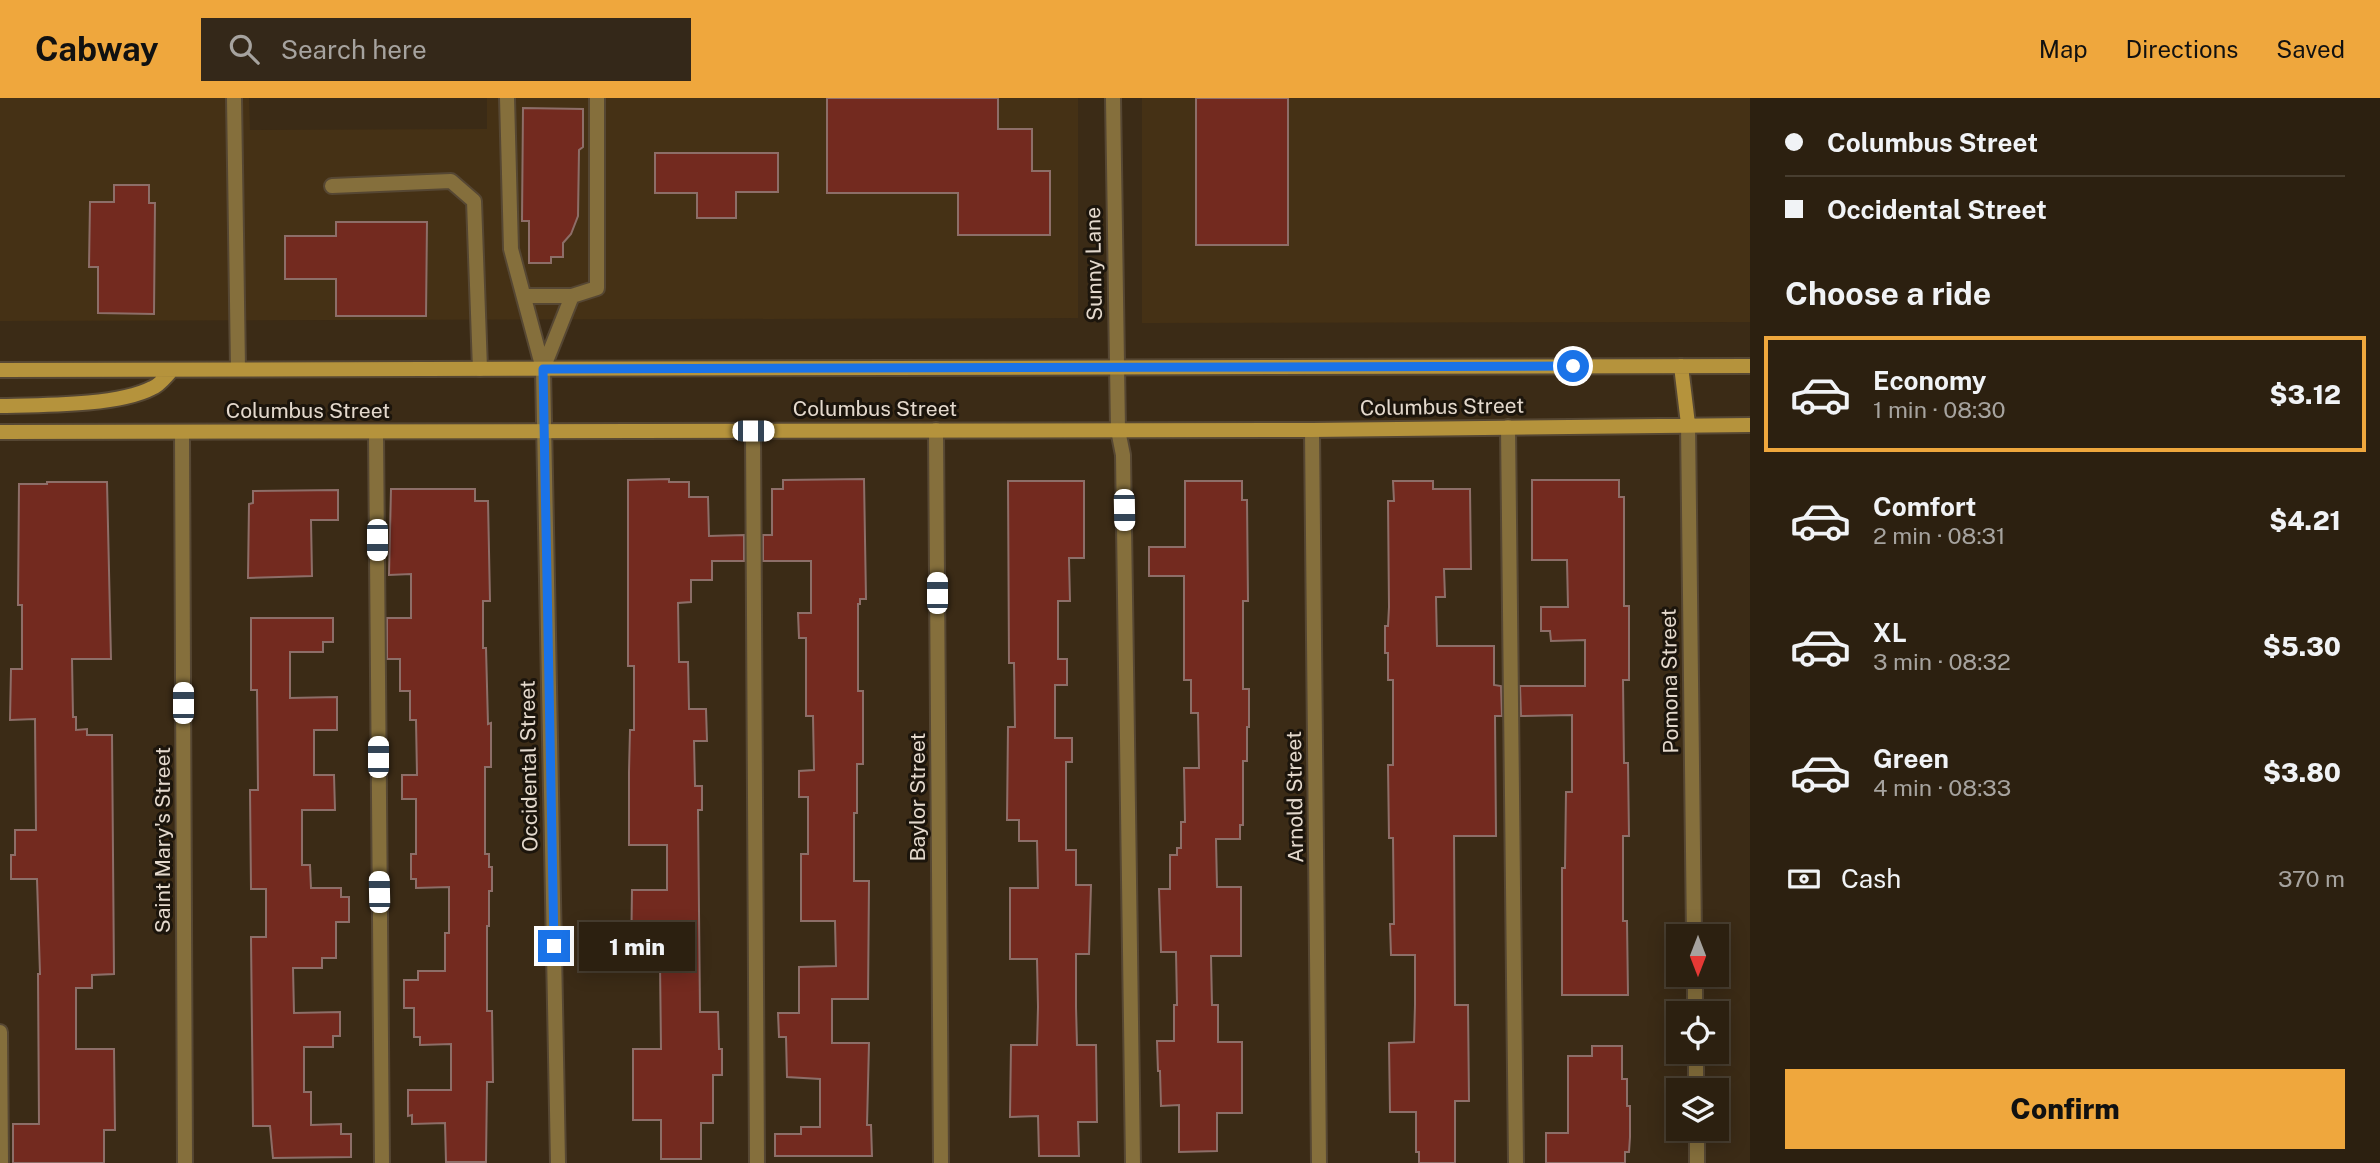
<!DOCTYPE html>
<html lang="en">
<head>
<meta charset="utf-8">
<style>
	body { margin:0; font-family:"Public Sans",sans-serif; background:#342819; color:#f1f3f6; height:100vh; display:flex; flex-direction:column; font-size:26px; white-space:nowrap }
	* { box-sizing:border-box; margin:0 }
	p { font-size:23px; color:#a6a39f }
	.icon { flex:none; width:38px; height:38px; fill:none; stroke:currentColor; stroke-width:2; stroke-linecap:round; stroke-linejoin:round }
	.map { position:relative; flex:1; overflow:hidden }
	.side { display:flex; flex-direction:column; background:#2c2010; width:630px }
	.side>* { flex:none }
	.guide { display:grid; align-content:center; height:154px; padding:0 35px; background:#2c2010 }
	.needle { width:46px; rotate:180deg }
	.fabs { position:absolute; left:1666px; top:826px; display:grid; gap:14px }
	.fabs a { display:grid; place-items:center; width:63px; height:63px; border-radius:0px; background:#2c2010; box-shadow:0 4px 18px #0003,0 0 0 2px #483e30; font-size:35px }
	.end { position:absolute; width:32px; height:32px; margin:-16px; border:9px solid #1a73e8; background:#fff; box-shadow:0 0 0 4px #fff }
	.from { border-radius:50% }
	.bubble { position:absolute; height:49px; border-radius:0px; background:#2c2010; box-shadow:0 4px 18px #0003,0 0 0 2px #483e30; font-size:23px; font-weight:800; line-height:49px; text-align:center }
	.car { position:absolute; width:21px; height:42px; margin:-21px -10px; border-radius:9px; box-shadow:0 0 5px 2px #0007; background:linear-gradient(#fff 24%,#345 0 40%,#fff 0 76%,#345 0 86%,#fff 0) }
	.guide b { display:flex; align-items:center; gap:24px; height:66px; font-size:26px }
	.guide b+b { border-top:2px solid #483e30 }
	.guide i { width:18px; height:18px; background:#f1f3f6 }
	ul { padding:0; list-style:none }
	li { display:flex; align-items:center; gap:21px; height:116px; margin:0 14px 10px; padding:0 21px; border:4px solid transparent; border-radius:0px }
	li div { flex:1 }
	li b { display:block; font-size:26px }
	li em { font-style:normal; font-weight:800 }
	li.on { border-color:#efa73d }
	li>.icon { width:63px; height:63px; stroke-width:1.5 }
	h2 { padding:0 35px; font-size:32px; line-height:84px }
	.pay { display:flex; align-items:center; gap:18px; height:77px; padding:0 35px; font-size:26px }
	.pay p { margin-inline-start:auto }
	.cta { display:flex; gap:14px; margin-top:auto; padding:14px 35px }
	.cta a { flex:1; height:80px; border-radius:0px; background:#efa73d; color:#111; font-size:28px; font-weight:800; line-height:80px; text-align:center }
	header { display:flex; align-items:center; gap:42px; box-sizing:border-box; height:98px; padding:0 35px; background:#efa73d; color:#111 }
	header strong { font-size:33px }
	nav { display:flex; gap:38px; margin-inline-start:auto; font-size:24px }
	.search { width:490px; height:63px; background:#342819; display:flex; align-items:center; gap:18px; box-sizing:border-box; padding:0 24px; border-radius:0px; color:#a6a39f; font-size:26px }
	main { display:flex; flex:1; min-height:0 }
	.map>svg:first-child { display:block }
	.built { fill:#453115 }
	.building { fill:#732a1f; stroke:#8d6e68; stroke-width:2 }
	.lines { fill:none; stroke-linecap:round; stroke-linejoin:round }
	.service-casing { stroke:#564733; stroke-width:18 }
	.minor-casing { stroke:#564733; stroke-width:18 }
	.tertiary-casing { stroke:#564733; stroke-width:18 }
	.secondary-casing { stroke:#564733; stroke-width:18 }
	.service { stroke:#856f3c; stroke-width:14 }
	.minor { stroke:#856f3c; stroke-width:14 }
	.tertiary { stroke:#856f3c; stroke-width:14 }
	.secondary { stroke:#b5933c; stroke-width:14 }
	.route { stroke:#1a73e8; stroke-width:9 }
	.labels { text-anchor:middle; stroke-width:6; stroke-linejoin:round; paint-order:stroke }
	.street-label { font-size:21px; fill:#e4d9cd; stroke:#1c150c }
</style>
</head>
<body>
<header>
<strong>Cabway</strong>
<div class="search"><svg class="icon" aria-label="search" viewBox="0 0 24 24"><circle cx="10" cy="10" r="6"/><path d="M15 15l6 6"/></svg>Search here</div>
<nav><a>Map</a><a>Directions</a><a>Saved</a></nav>
</header>
<main>
<div class="map">
<svg width="1750" height="1065" viewBox="0 0 1750 1065">
	<rect width="100%" height="100%" fill="#3b2b16"/>
	<path class="built" d="M0,0H249L250,32L487,31V0H1078V220L0,223Z
		M1142,0H1750V224L1142,225Z"/>
	<path class="building" d="M827,0H998V31H1032V73H1050V137H958V95H827Z
		M1196,0H1288V147H1196Z
		M523,10L583,11V49L579,52L578,118L571,136L563,145V159H551V165H529V123H522Z
		M655,55H778V94H736V120H697V95H655Z
		M114,87H149V105H155L154,216L98,215V169H89L90,104H114Z
		M336,124H427L426,218H336V181H285V138H336Z
		M669,381V384H689V399H708L709,438L744,437V463H712V482H691V504L678,505L679,564H688L689,611H706L707,643H694L695,688H702V712H698L700,914H718L719,951H722V977H713V1025H701V1061H661V1022H633V951H661L660,865H631L632,792H667V747H629V674L630,632H634V568H628V382Z
		M864,381L866,501H860V506H858V593H863V666H857V715H854V783H869L868,901H832V945H869L867,1027H871L872,1058H775V1036H801V1029H820V981L787,979L786,939H779L778,915H799V869L836,868L835,823H801V756H808V699H799V673L814,672L813,618H806V540H799L798,515H811V463H763V437H772V391H783V382Z
		M1532,382H1619V399H1624V508H1629V582H1623L1624,665H1628L1629,738H1623V823H1627L1628,897H1562V770H1565L1566,694H1572V617L1521,618L1520,588H1585V542L1551,543L1550,533H1541V509H1568L1567,462H1532Z
		M1008,383H1084V460H1069L1070,503H1058V561H1067V587H1055V640H1072V664H1066V752H1076V787H1091L1089,856H1076V909L1077,947H1096L1097,1024H1078L1079,1058H1039L1038,1018L1010,1019L1011,947H1037L1038,909L1037,861H1010V790H1038L1037,743H1019V722H1007L1008,629H1015L1014,565H1009Z
		M1185,383H1242V402H1247L1248,503H1243V591H1249V629H1247V663H1243V727H1240V741H1216L1217,789H1241V858H1211L1212,907H1218V944H1242V1015H1217V1053L1179,1054V1007L1161,1008L1160,973H1158L1157,943H1174V907H1177L1176,854H1161L1159,791H1170V757H1177V750H1181V724H1185L1184,670H1199L1198,615H1191V582H1184V478H1149V449H1185Z
		M1393,383H1433V391H1470L1471,471H1444L1445,499H1436L1437,548H1494V587L1501,588L1502,618H1495L1496,738H1454L1455,907H1468L1469,1003H1455V1065H1419V1054H1416V1014H1390L1389,945L1414,944L1415,907V857H1391L1390,826H1394L1393,740H1389L1388,667H1393V582H1388V555H1385V528H1388L1389,509L1388,403H1394Z
		M47,384H107L111,561H72L73,619H76V632L87,631V637H112L114,876L92,877V890H76V951H114L115,1032H104V1065H13V1026H39L38,876H40L37,781H11V757H15V732H36L35,621L10,622L11,571H22V507H18L19,386H47Z
		M391,391H475V403H488L490,503H483V550H486L488,626L491,625V669H485V756H489V769H492V793H489V828H487V913H492L493,984H487L486,1064H446L445,1025L412,1026V1017L408,1018V992H451V946L420,947V939H414V910H404V882H418V873H445V835H449V789L416,790V781H411V756H416V701H402V677H417L416,622H410V593H400V561H387V520H411V476L389,477Z
		M338,392V422H311L312,478L248,480L249,406L253,405V393Z
		M251,520H333V544H323V554H290V600L337,599V632H314V677H334L335,712H302V767H310L311,790H341V799H349V824H336V860H322V870H293L294,915L340,914V938H333V949H304V994H311V1027L341,1026V1036H351V1059L273,1060L270,1028H253L251,839H266V791H251L250,692H258L257,592H251Z
		M1592,948H1622V981H1627V1008H1630V1039L1629,1054H1625V1065H1546V1035H1568V958H1592Z"/>
	<g class="lines">
		<defs>
			<path id="service" d="M234,0L238,271
				M507,0L511,151L543,271L572,198L597,190V0
				M332,88L451,83L474,103L480,271
				M525,198H572
				M1508,329L1516,1065
				M1118,332L1123,357L1133,1065
				M753,333L757,1065
				M376,334L382,1065
				M0,934L1,1065"/>
			<path id="minor" d="M543,271L558,1065
				M1688,326L1694,838
				M936,332L941,1065
				M1312,332L1319,1065
				M182,334L185,1065
				M1695,877V915
				M1696,954V992
				M1697,1031V1065"/>
			<path id="tertiary" d="M1113,0L1118,332"/>
			<path id="secondary" d="M1681,268L1688,326
				M0,272L1750,268
				M0,308C40,307 118,308 152,290C160,287 166,278 172,272
				M0,334L1312,332L1750,327"/>
		</defs>
		<use href="#service" class="service-casing"/>
		<use href="#minor" class="minor-casing"/>
		<use href="#tertiary" class="tertiary-casing"/>
		<use href="#secondary" class="secondary-casing"/>
		<use href="#service" class="service"/>
		<use href="#minor" class="minor"/>
		<use href="#tertiary" class="tertiary"/>
		<use href="#secondary" class="secondary"/>
	</g>
	<g class="lines">
		<path class="route" d="M554,848L543,271L1573,268"/>
	</g>
	<g class="labels">
		<g class="street-label">
			<text transform="translate(1094 166) rotate(-91)" y="7">Sunny Lane</text>
			<text transform="translate(1442 309) rotate(-1)" y="7">Columbus Street</text>
			<text x="875" y="318">Columbus Street</text>
			<text x="308" y="320">Columbus Street</text>
			<text transform="translate(1670 583) rotate(-91)" y="7">Pomona Street</text>
			<text transform="translate(529 668) rotate(-91)" y="7">Occidental Street</text>
			<text transform="translate(918 699) rotate(-90)" y="7">Baylor Street</text>
			<text transform="translate(1295 699) rotate(-91)" y="7">Arnold Street</text>
			<text transform="translate(163 742) rotate(-90)" y="7">Saint Mary's Street</text>
		</g>
	</g>
</svg>
<div class="fabs">
<a><svg class="needle" viewBox="-14 -14 28 28"><path d="M0-13l5 13h-10z" fill="#e53935"/><path d="M0 13l5-13h-10z" fill="#a6a39f"/></svg></a>
<a><svg class="icon" aria-label="locate" viewBox="0 0 24 24"><circle cx="12" cy="12" r="6"/><path d="M12 2v4M12 18v4M2 12h4M18 12h4"/></svg></a>
<a><svg class="icon" aria-label="layers" viewBox="0 0 24 24"><path d="M12 4l9 5-9 5-9-5zM3 14l9 5 9-5"/></svg></a>
</div>
<i class="end from" style="left:1573px;top:268px"></i>
<i class="end" style="left:554px;top:848px"></i>
<div class="bubble" style="left:579px;top:824px;width:116px">1 min</div>
<i class="car" style="left:753px;top:333px;rotate:90deg"></i>
<i class="car" style="left:1124px;top:412px;rotate:179deg"></i>
<i class="car" style="left:377px;top:442px;rotate:180deg"></i>
<i class="car" style="left:937px;top:495px;rotate:0deg"></i>
<i class="car" style="left:183px;top:605px;rotate:0deg"></i>
<i class="car" style="left:378px;top:659px;rotate:0deg"></i>
<i class="car" style="left:379px;top:794px;rotate:359deg"></i>
</div>
<section class="side">
<div class="guide">
<b><i class="from"></i>Columbus Street</b>
<b><i></i>Occidental Street</b>
</div>
<h2>Choose a ride</h2>
<ul>
<li class="on"><svg class="icon" aria-label="car" viewBox="0 0 24 24"><path d="M5 17H2v-5l4-1 3-4h7l3 4 3 1v5h-3M9 17h6M6 11h13"/><circle cx="7" cy="17" r="2"/><circle cx="17" cy="17" r="2"/></svg><div><b>Economy</b><p>1 min · 08:30</p></div><em>$3.12</em></li>
<li><svg class="icon" aria-label="car" viewBox="0 0 24 24"><path d="M5 17H2v-5l4-1 3-4h7l3 4 3 1v5h-3M9 17h6M6 11h13"/><circle cx="7" cy="17" r="2"/><circle cx="17" cy="17" r="2"/></svg><div><b>Comfort</b><p>2 min · 08:31</p></div><em>$4.21</em></li>
<li><svg class="icon" aria-label="car" viewBox="0 0 24 24"><path d="M5 17H2v-5l4-1 3-4h7l3 4 3 1v5h-3M9 17h6M6 11h13"/><circle cx="7" cy="17" r="2"/><circle cx="17" cy="17" r="2"/></svg><div><b>XL</b><p>3 min · 08:32</p></div><em>$5.30</em></li>
<li><svg class="icon" aria-label="car" viewBox="0 0 24 24"><path d="M5 17H2v-5l4-1 3-4h7l3 4 3 1v5h-3M9 17h6M6 11h13"/><circle cx="7" cy="17" r="2"/><circle cx="17" cy="17" r="2"/></svg><div><b>Green</b><p>4 min · 08:33</p></div><em>$3.80</em></li>
</ul>
<div class="pay"><svg class="icon" aria-label="cash" viewBox="0 0 24 24"><path d="M3 7h18v10H3z"/><circle cx="12" cy="12" r="2"/></svg>Cash<p>370 m</p></div>
<div class="cta"><a>Confirm</a></div>
</section>
</main>
</body>
</html>
